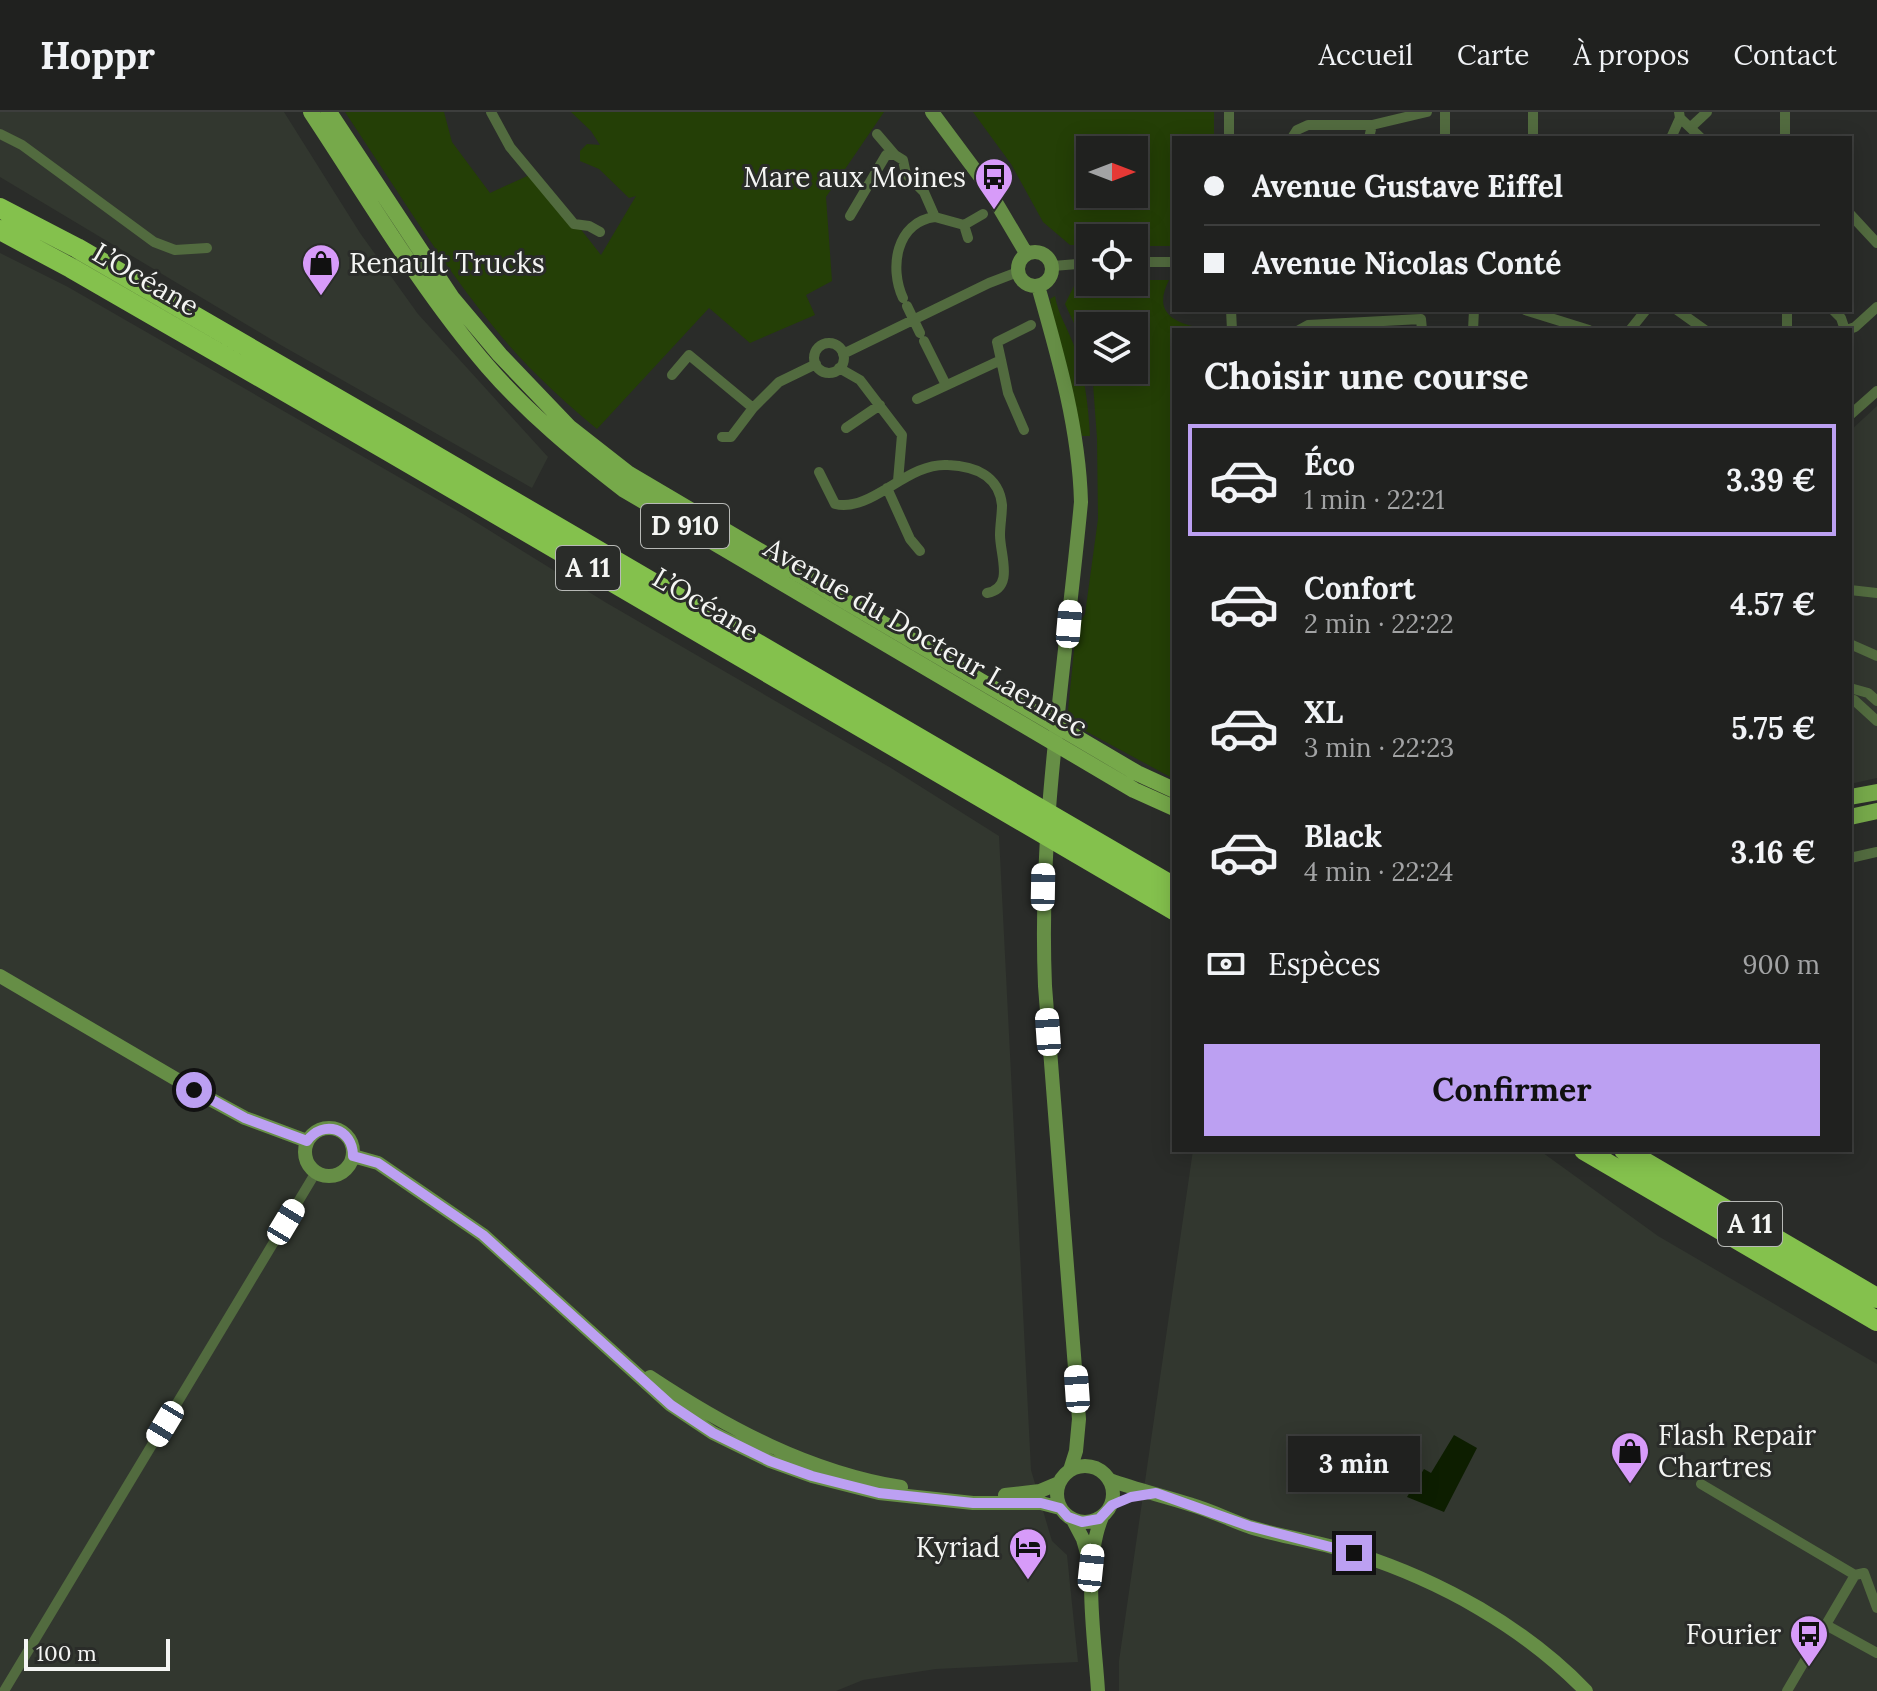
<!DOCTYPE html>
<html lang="fr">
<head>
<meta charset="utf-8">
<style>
	body { margin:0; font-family:Lora,serif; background:#282928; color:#f1f3f6; height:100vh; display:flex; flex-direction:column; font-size:30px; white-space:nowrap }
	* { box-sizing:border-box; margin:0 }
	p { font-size:26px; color:#a2a3a4 }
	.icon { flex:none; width:44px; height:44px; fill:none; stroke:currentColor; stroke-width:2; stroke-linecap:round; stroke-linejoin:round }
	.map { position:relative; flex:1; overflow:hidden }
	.side { position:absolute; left:1172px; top:216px; width:680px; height:824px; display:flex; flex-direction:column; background:#20211f; border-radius:0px; box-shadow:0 4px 20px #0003,0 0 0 2px #3d3e3d }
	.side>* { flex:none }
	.top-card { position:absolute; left:1172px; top:24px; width:680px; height:176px; border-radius:0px; box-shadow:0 4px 20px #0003,0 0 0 2px #3d3e3d; display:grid; align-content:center; height:176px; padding:0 32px; background:#20211f }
	.needle { width:52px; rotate:90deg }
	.controls { position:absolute; left:1076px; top:24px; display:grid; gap:16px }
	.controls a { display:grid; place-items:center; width:72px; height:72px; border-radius:0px; background:#20211f; box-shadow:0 4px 20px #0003,0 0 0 2px #3d3e3d; font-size:40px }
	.scale { position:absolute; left:24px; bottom:20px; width:146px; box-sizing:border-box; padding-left:8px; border:4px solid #f4f5f3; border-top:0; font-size:22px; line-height:28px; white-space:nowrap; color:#f4f5f3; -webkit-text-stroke:6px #2a2c29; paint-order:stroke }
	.end { position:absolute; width:36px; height:36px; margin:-18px; border:10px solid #bca0f2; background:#111; box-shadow:0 0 0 4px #111 }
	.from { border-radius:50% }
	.bubble { position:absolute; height:56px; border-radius:0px; background:#20211f; box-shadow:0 4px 20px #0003,0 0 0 2px #3d3e3d; font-size:26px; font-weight:700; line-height:56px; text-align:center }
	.car { position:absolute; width:24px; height:48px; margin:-24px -12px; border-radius:10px; box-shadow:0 0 6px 2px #0007; background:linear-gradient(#fff 24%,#345 0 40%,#fff 0 76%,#345 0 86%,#fff 0) }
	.top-card b { display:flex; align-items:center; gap:28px; height:76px; font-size:30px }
	.top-card b+b { border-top:2px solid #3d3e3d }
	.top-card i { width:20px; height:20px; background:#f1f3f6 }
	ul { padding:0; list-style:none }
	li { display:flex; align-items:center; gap:24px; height:112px; margin:0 16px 12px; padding:0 16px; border:4px solid transparent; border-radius:0px }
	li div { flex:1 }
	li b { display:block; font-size:30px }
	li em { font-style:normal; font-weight:700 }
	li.active { border-color:#bca0f2 }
	li>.icon { width:72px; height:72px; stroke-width:1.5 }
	h2 { padding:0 32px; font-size:36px; line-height:96px }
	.pay { display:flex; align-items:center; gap:20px; height:88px; padding:0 32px; font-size:30px }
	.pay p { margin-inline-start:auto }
	.button { display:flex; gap:16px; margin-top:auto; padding:16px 32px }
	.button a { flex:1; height:92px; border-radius:0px; background:#bca0f2; color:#111; font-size:32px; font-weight:700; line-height:92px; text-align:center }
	header { display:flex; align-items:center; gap:48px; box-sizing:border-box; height:112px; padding:0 40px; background:#20211f; border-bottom:2px solid #3d3e3d }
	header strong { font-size:38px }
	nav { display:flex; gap:44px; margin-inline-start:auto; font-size:28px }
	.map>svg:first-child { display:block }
	.built { fill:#32372f }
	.green { fill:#243f06; fill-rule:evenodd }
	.water { fill:#0d1e00 }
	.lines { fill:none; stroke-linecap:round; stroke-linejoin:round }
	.street { stroke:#526b3f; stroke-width:10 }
	.secondary { stroke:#668e46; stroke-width:14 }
	.primary { stroke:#76a94a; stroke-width:16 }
	.highway { stroke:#84c14d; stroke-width:20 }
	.route { stroke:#bca0f2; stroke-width:10 }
	.labels { text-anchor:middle; stroke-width:6; stroke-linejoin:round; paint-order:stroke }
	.shield { fill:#2a2c29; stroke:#b7b9b6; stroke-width:2 }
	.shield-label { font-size:26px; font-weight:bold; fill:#f4f5f3 }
	.poi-label { font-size:28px; fill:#f4f5f3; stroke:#2a2c29; text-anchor:end }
	.street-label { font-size:28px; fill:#f4f5f3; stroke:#2a2c29 }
</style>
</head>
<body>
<header>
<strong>Hoppr</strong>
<nav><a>Accueil</a><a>Carte</a><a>À propos</a><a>Contact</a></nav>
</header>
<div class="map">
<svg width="1877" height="1579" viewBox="0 0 1877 1579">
	<rect width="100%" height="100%" fill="#2a2c29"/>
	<path class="built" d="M0,0H284L360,121L418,202L548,345L532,376L279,232L0,65Z
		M0,141L68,175L463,402L605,490L891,656L999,724L1031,1358L1052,1429L1067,1443L1078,1550L936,1557L863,1568L836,1579H0Z
		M1877,294V666L1850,672V319Z
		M1193,1038H1539L1658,1124L1877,1252V1579H1119V1549Z"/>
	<path class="green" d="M345,0H444L452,30L490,81L536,60L601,143L636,84L629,86L599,57L580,49V39L587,32L600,33L591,19L571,0H884L826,85L832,169L806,183L815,203L750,231L709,196L597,317C561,287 526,255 496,218C440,150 394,73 345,0Z
		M973,0H1214V26H1174V134H1134V126H1090V133H1070L1043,110L1011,52ZM1090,38H1134V82H1090Z
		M1077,168H1169C1156,194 1165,207 1192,214L1190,218H1174L1172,263L1174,667L1067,609L1076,518L1085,502L1098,407L1097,326L1093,272L1079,222L1065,192ZM1090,214H1134V258H1090Z
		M1055,184C1058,202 1067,215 1073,231C1085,261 1088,293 1090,324H1082L1052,203L1050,187Z"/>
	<path class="water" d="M1454,1323L1477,1336L1444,1400L1407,1385L1424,1357L1431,1361Z"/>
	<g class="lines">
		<path class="street" d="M491,0L510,35L574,112L589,114L600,120
			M1229,0V26
			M1445,0V26
			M1533,0V26
			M1679,0L1680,6L1701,26
			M1785,0V26
			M1691,15L1707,0
			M0,22L22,33L154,130L175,138L207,136
			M877,22L895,43
			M1292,26L1297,18L1308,13H1372L1427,0
			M1369,26L1372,13
			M1671,26L1680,6
			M1850,102L1877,131
			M850,104L886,43H895L903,48L906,62L924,80L935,105C896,110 889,156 903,186
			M935,105L964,113L968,126
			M964,113L983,102
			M1134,150H1174
			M1053,154L1090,151
			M907,194L920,221
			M1231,198L1232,218
			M1525,198L1589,218
			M1677,198L1705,218
			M1787,198V218
			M1833,198L1841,206L1845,218
			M1299,218L1308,213L1421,207L1422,218
			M1473,218L1474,198
			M1630,218L1646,198
			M1847,218L1855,215L1877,195
			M924,229L946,273
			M814 246a15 15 0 1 1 30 0a15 15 0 1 1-30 0Z
			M843,242L989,171L1018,160
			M1001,248L997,230L1031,213
			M839,256L860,268L902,323L898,369
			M672,263L689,243L753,296
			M917,287L1001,248L1008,281L1024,318
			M1850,303L1877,279
			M846,316L880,293
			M722,325H731L753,296L779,270L816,252
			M819,360L835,392C872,401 907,350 948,353C974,354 999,363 1002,393C1002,403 1000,413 1000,423C1000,443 1015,476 987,481
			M887,376L910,427L920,439
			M1850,478L1877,481
			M1850,532L1877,544
			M1850,576L1868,581L1877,589
			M1850,588H1854L1877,609
			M1850,746L1877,740
			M1701,1372L1855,1463
			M1826,1513L1877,1541
			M4,1579L316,1060
			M1787,1579L1855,1463L1864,1461L1877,1496"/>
		<path class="secondary" d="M932,0L984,70L1026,141
			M1018 157a17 17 0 1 1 34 0a17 17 0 1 1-34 0Z
			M1038,174C1058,244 1079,316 1081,390C1066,551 1038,712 1045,874L1079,1307L1076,1339L1070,1358
			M0,864L210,987L245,1006L307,1029
			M305 1040a24 24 0 1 1 48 0a24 24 0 1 1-48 0Z
			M353,1044L378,1051L483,1123L671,1293L713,1321L770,1349L812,1364L879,1381L973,1391H1041L1060,1396
			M650,1265C727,1316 809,1360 901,1375
			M1057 1382a28 28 0 1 1 56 0a28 28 0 1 1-56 0Z
			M1110,1368C1137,1378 1165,1384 1192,1393C1212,1399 1230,1408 1250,1415C1285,1426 1322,1430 1357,1442C1441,1469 1524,1515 1586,1579
			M1005,1383L1040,1379L1059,1371
			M1073,1408L1083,1427L1089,1448
			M1098,1579C1095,1528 1082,1452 1102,1405"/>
		<path class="primary" d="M311,0C368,86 421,177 488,255C528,301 575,340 623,377L1134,678L1174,696
			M329,0L452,186L500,243L569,315L629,362L1137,661L1174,678
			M1850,685L1877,680
			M1850,705L1877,699"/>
		<path class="highway" d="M0,96L77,136L400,323L1174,775
			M0,118L71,156L390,340L1174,798
			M1584,1038L1877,1209
			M1624,1038L1877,1186"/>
	</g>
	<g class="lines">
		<path class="route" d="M194,978L245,1006L307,1029C323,1007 353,1016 353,1044L378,1051L483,1123L671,1293L713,1321L770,1349L812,1364L879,1381L973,1391H1041L1060,1396L1068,1405L1082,1410L1099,1407L1112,1393L1131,1385L1156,1381L1249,1414L1354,1441"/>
	</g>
	<defs>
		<symbol id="bus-pin" viewBox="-11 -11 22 30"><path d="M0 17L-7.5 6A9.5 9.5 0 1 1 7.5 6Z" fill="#d79bf9" stroke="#2a2c29"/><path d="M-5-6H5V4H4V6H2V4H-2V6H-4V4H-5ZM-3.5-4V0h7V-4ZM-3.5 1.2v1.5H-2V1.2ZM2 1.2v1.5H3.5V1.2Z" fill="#111"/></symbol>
		<symbol id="shop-pin" viewBox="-11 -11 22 30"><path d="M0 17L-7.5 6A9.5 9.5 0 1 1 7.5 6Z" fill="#d79bf9" stroke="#2a2c29"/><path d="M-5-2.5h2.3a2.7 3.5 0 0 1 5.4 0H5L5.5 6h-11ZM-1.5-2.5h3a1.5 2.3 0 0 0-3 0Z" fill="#111"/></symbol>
		<symbol id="hotel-pin" viewBox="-11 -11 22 30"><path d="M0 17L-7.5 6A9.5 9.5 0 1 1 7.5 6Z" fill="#d79bf9" stroke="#2a2c29"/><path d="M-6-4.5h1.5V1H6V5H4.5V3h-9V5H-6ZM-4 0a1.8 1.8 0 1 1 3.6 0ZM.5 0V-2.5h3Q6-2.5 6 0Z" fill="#111"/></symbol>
	</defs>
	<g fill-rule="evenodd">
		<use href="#bus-pin" x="972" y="43" width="44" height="60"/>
		<use href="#shop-pin" x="299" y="129" width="44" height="60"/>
		<use href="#shop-pin" x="1608" y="1317" width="44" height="60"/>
		<use href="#hotel-pin" x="1006" y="1413" width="44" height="60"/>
		<use href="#bus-pin" x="1787" y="1500" width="44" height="60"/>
	</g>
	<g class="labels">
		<g class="shield">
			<rect x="641" y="392" width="88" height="44" rx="6"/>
			<rect x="556" y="434" width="64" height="44" rx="6"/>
			<rect x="1718" y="1090" width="64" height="44" rx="6"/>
		</g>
		<g class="shield-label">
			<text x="685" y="423">D 910</text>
			<text x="588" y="465">A 11</text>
			<text x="1750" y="1121">A 11</text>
		</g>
		<g class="poi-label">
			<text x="966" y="75">Mare aux Moines</text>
			<text x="349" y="161" text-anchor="start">Renault Trucks</text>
			<text x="1658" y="1333" text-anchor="start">Flash Repair<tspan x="1658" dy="32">Chartres</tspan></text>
			<text x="1000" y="1445">Kyriad</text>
			<text x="1781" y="1532">Fourier</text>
		</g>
		<g class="street-label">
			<text transform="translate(146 167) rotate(30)" y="10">L’Océane</text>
			<text transform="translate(706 492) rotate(30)" y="10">L’Océane</text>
			<text transform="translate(926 525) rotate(30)" y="10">Avenue du Docteur Laennec</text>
		</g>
	</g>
</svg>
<div class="controls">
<a><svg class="needle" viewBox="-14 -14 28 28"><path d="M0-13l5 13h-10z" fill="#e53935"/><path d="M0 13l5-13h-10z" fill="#a2a3a4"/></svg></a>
<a><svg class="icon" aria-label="locate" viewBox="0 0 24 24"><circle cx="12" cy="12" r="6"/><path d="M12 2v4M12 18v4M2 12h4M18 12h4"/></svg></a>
<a><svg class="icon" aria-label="layers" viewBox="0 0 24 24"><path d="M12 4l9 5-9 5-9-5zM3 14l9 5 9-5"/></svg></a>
</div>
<div class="scale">100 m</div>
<i class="end from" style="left:194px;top:978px"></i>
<i class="end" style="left:1354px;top:1441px"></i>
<div class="bubble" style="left:1288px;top:1324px;width:132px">3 min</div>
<i class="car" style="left:1069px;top:512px;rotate:5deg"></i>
<i class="car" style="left:1043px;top:775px;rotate:1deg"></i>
<i class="car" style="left:1048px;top:920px;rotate:356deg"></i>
<i class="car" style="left:286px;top:1110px;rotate:31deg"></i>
<i class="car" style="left:1077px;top:1277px;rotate:356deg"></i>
<i class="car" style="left:165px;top:1312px;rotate:211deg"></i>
<i class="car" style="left:1091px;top:1456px;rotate:6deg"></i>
<div class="top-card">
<b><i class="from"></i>Avenue Gustave Eiffel</b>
<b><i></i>Avenue Nicolas Conté</b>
</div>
<section class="side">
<h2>Choisir une course</h2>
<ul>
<li class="active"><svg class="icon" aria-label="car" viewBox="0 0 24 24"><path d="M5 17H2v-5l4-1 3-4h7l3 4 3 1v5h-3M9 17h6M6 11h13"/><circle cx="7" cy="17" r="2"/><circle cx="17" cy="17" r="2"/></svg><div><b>Éco</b><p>1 min · 22:21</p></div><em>3.39 €</em></li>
<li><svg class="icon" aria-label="car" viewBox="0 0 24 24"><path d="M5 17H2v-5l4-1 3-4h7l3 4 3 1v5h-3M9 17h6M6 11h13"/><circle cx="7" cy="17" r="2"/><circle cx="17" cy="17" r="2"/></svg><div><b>Confort</b><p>2 min · 22:22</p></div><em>4.57 €</em></li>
<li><svg class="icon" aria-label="car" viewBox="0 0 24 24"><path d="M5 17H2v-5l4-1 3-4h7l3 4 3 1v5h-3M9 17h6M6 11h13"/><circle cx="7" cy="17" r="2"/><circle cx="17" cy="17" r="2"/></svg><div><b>XL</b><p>3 min · 22:23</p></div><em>5.75 €</em></li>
<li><svg class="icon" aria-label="car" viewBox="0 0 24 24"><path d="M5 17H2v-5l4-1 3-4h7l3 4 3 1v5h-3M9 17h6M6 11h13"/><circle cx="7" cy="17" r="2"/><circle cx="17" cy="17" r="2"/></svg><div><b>Black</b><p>4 min · 22:24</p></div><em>3.16 €</em></li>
</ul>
<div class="pay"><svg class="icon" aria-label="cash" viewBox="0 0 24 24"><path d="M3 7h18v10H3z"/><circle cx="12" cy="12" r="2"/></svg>Espèces<p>900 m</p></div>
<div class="button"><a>Confirmer</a></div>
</section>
</div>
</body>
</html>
